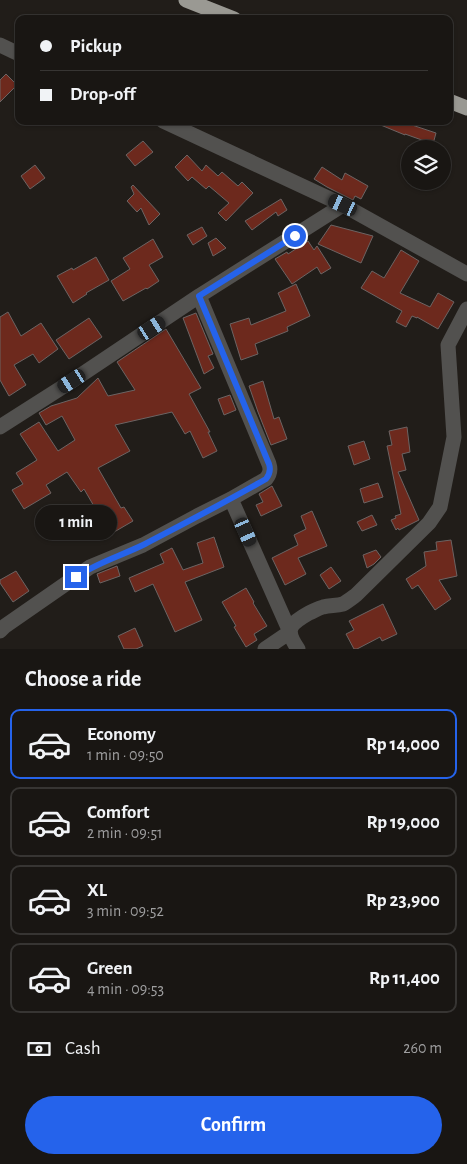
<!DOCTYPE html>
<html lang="en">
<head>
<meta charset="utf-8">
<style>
	body { margin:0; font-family:"Alegreya Sans",sans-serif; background:#262321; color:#f1f3f6; height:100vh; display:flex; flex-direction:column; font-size:19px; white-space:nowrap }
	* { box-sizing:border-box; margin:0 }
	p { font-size:16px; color:#9f9fa0 }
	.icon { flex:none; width:28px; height:28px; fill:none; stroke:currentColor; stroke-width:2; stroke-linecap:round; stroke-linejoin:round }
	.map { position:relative; height:649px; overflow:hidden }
	.details { display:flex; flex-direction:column; background:#191613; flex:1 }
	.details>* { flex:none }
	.banner { position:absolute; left:15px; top:15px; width:438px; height:110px; border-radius:10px; box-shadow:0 1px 4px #0004,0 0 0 1px #373533; display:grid; align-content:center; height:110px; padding:0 25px; background:#191613 }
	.tools { position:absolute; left:401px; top:140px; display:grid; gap:10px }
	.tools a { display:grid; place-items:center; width:50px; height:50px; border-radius:50%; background:#191613; box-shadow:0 1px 4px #0004,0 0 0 1px #373533; font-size:25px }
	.end { position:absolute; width:22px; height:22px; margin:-11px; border:6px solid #2563eb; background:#fff; box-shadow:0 0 0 2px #fff }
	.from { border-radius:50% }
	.bubble { position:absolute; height:35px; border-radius:18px; background:#191613; box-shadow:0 1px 4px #0004,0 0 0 1px #373533; font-size:16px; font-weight:700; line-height:35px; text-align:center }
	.car { position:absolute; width:15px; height:30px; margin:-15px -8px; border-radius:6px; box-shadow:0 0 4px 1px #0007; background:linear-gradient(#222 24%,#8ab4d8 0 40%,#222 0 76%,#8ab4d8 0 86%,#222 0) }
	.banner b { display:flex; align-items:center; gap:18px; height:48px; font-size:19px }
	.banner b+b { border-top:1px solid #373533 }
	.banner i { width:12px; height:12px; background:#f1f3f6 }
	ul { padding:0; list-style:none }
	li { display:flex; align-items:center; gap:15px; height:70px; margin:0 10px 8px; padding:0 15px; border:2px solid #373533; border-radius:10px }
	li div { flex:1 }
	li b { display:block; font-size:19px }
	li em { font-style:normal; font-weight:700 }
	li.current { border-color:#2563eb }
	li>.icon { width:45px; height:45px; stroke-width:1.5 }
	h2 { padding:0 25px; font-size:22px; line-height:60px }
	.pay { display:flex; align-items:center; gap:12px; height:55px; padding:0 25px; font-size:19px }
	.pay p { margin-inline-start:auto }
	.cta { display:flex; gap:10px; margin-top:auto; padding:10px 25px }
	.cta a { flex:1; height:58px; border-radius:30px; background:#2563eb; color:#fff; font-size:20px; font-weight:700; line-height:58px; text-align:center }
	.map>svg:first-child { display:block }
	.building { fill:#6d291d; stroke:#6c6463 }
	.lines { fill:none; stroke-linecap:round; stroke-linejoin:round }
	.minor { stroke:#52514f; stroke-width:15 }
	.highway { stroke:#9a9993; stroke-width:15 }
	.route { stroke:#2563eb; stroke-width:6 }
</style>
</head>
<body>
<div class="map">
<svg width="467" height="649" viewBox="0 0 467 649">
	<rect width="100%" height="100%" fill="#211d19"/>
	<path class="building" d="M6,74L17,85L0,102V80Z
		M371,121H410L409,124L436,133L433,144L405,134V135Z
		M143,141L153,152L135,166L126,155Z
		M187,155L202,171L206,165L218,176L222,172L238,186L242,182L253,193L226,221L218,213L229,203L209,186L206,189L192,177L188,181L175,167Z
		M35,165L45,178L30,189L21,176Z
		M322,167L342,180L345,173L368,186L361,199L355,196L353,200L327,187L314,179Z
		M133,185L160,214L149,225L141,208L137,212L127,201L134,194L131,187Z
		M281,199L287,210L278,216L276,212L252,230L245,221Z
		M331,225L373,236L361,263L318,244Z
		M202,227L207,236L193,245L187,235Z
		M216,238L226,248L213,256L208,243Z
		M153,239L163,257L149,265L159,281L147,289L146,288L123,301L111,281L130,269L123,258Z
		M308,241L314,250L317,246L331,268L321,274L317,267L292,284L275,259L287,252L288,254Z
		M401,250L419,261L400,293L430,307L438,293L454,302L438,329L417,317V318L412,316L406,327L396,322L402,311L361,288L372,271L384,278Z
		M96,257L109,280L86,293L87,294L73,303L57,276L72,268L73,270Z
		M296,284L310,316L287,327L288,331L255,344L258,354L241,360L230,324L249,318L251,325L286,311L278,293Z
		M8,312L21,336L41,323L58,349L39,363L33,354L14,365L26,385L9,396L0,380V317Z
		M196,313L213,354L208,356L214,368L204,374L183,318Z
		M89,318L102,337L69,359L56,340Z
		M166,329L201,388L189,394L210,432H208L217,451L203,458L190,431L185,434L172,412L115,425L130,451L98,468L121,508L124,507L133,521L109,535L100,521L102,520L84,489L81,492L67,472L46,485L51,493L24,509L12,490L23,484L16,473L37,460L20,434L39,422L58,451L75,440L62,416L46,425L39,413L51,406L77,398L98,378L108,396L135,390L117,362Z
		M263,381L274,419L279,417L287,439L271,445L258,412L249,386Z
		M230,395L236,410L224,415L218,399Z
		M407,427L410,452L402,454L406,470L398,472L419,520L399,530L398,528L396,530L391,520L396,518L395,516L401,514L387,446L392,445L389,431Z
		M364,441L370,459L354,465L348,446Z
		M378,483L383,497L364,503L360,489Z
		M272,486L282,506L261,516L256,505L263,502L259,494Z
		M312,511L327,546L298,558L306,574L285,585L272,558L298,545L294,535L306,529L301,516Z
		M372,515L377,525L362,531L357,522Z
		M214,537L224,567L185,582L202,620L175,632L153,584L135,592L129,578L164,563L160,554L172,548L183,570L203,563L197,543Z
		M451,540L457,576L439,580L451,599L435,610L418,585L412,589L406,579L426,566L424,552L437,550L436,542Z
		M376,550L381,557L374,564L367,568L363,555Z
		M117,566L120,576L100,583L97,574Z
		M331,567L341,581L329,589L320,575Z
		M16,571L29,591L13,602L0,583V580Z
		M246,588L254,602L253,603L267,626L254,634L257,640L246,647L234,627L236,626L222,602Z
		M383,604L397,634L382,641L380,637L357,649H354L346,634L354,630L349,621Z
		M135,628L143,646L136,649H124L118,636Z"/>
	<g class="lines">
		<path class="minor" d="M0,45L19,54
			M163,121L343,205L467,274
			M0,427L72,381L199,296L343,205
			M231,499L290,632L265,649
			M0,631L5,626L90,567L143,545L197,516L231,499L266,479C270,474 271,470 269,464L199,296
			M298,649C284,629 290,624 309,613C314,611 318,608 323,607C330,605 336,606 343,604C347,602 352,598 356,595L429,523L440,507L454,437L448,345L467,309"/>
		<path class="highway" d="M186,0L234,19
			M449,101L467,108"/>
	</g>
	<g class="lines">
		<path class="route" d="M76,577C98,562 121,556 145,544C185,523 226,502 266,479C270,474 271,470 269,464L199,296L295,236"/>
	</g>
</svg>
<div class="tools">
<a><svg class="icon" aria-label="layers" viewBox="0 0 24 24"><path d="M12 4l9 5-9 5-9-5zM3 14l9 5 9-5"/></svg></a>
</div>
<i class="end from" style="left:295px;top:236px"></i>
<i class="end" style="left:76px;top:577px"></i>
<div class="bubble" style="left:35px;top:505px;width:82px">1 min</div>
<i class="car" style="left:343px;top:205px;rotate:295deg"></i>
<i class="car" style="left:152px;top:328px;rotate:57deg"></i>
<i class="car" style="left:72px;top:381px;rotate:238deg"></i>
<i class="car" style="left:246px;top:532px;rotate:156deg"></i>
<div class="banner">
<b><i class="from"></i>Pickup</b>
<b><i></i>Drop-off</b>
</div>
</div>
<section class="details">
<h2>Choose a ride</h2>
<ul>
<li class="current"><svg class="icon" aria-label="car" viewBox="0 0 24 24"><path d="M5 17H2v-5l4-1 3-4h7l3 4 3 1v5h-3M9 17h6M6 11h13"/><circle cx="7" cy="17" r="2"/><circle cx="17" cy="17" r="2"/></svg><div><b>Economy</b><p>1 min · 09:50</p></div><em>Rp 14,000</em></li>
<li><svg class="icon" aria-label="car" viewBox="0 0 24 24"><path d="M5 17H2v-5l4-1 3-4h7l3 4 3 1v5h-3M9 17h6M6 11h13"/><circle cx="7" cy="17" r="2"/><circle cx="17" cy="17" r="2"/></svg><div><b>Comfort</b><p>2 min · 09:51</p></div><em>Rp 19,000</em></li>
<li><svg class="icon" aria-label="car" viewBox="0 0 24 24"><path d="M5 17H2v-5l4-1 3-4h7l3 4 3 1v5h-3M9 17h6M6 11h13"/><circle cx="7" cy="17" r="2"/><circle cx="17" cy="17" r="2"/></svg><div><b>XL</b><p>3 min · 09:52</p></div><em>Rp 23,900</em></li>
<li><svg class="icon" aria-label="car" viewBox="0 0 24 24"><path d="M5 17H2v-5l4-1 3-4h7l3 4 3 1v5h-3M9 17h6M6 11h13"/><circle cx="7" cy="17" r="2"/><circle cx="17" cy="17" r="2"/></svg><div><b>Green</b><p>4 min · 09:53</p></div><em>Rp 11,400</em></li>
</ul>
<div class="pay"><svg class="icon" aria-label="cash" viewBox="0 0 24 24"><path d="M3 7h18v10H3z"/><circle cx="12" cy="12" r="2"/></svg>Cash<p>260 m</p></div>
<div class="cta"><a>Confirm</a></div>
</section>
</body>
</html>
